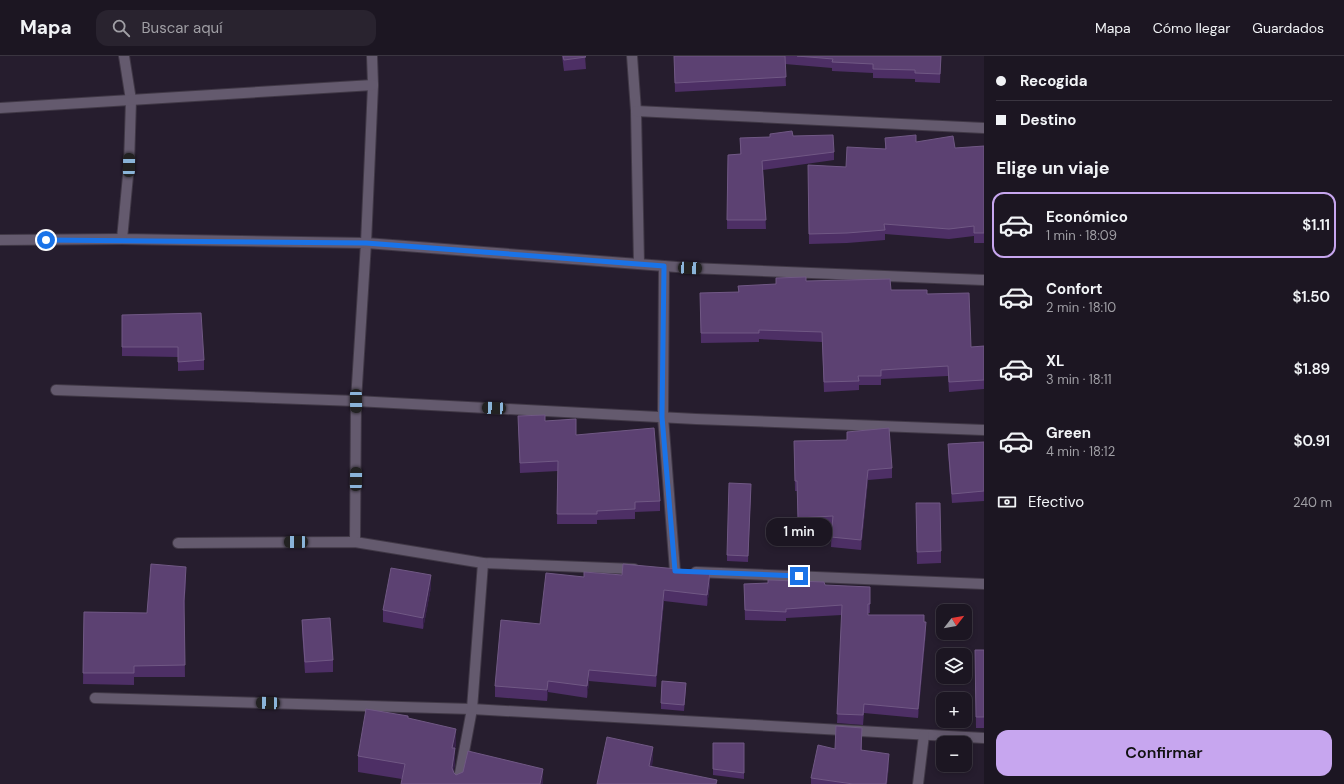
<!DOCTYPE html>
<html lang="es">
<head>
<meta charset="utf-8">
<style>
  body { margin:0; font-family:"DM Sans",sans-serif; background:#29232f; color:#f1f3f6; height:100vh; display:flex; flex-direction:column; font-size:15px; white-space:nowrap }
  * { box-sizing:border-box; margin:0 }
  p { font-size:13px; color:#a09fa5 }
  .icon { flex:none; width:22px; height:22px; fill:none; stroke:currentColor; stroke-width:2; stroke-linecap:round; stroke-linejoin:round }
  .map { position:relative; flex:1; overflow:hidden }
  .drawer { display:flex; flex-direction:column; background:#1c1622; width:360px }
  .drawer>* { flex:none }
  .guide { display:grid; align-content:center; height:88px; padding:0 12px; background:#1c1622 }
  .needle { width:26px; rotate:59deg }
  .buttons { position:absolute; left:936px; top:548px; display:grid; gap:8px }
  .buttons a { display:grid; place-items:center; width:36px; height:36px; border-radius:8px; background:#1c1622; box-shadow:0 2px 6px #0003,0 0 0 1px #3a3540; font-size:20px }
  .end { position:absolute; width:18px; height:18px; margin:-9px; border:5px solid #1a73e8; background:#fff; box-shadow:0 0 0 2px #fff }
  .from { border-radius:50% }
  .bubble { position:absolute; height:28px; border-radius:12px; background:#1c1622; box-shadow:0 2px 6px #0003,0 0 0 1px #3a3540; font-size:13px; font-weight:600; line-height:28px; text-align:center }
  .car { position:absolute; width:12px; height:24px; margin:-12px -6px; border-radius:5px; box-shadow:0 0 3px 1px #0007; background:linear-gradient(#222 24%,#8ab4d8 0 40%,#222 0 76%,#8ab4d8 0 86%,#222 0) }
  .guide b { display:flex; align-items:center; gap:14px; height:38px; font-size:15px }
  .guide b+b { border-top:1px solid #3a3540 }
  .guide i { width:10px; height:10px; background:#f1f3f6 }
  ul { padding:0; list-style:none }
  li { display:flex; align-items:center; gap:12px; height:66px; margin:0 8px 6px; padding:0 4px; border:2px solid transparent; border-radius:12px }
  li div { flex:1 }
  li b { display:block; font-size:15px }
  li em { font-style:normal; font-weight:600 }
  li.on { border-color:#c7a6ef }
  li>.icon { width:36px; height:36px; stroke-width:1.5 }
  h2 { padding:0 12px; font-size:18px; line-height:48px }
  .pay { display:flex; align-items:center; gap:10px; height:44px; padding:0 12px; font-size:15px }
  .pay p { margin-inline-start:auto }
  .cta { display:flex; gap:8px; margin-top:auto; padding:8px 12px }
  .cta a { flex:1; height:46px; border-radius:12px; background:#c7a6ef; color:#111; font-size:16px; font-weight:600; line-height:46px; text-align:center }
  header { display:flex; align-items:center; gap:24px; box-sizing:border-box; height:56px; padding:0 20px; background:#1c1622; border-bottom:1px solid #3a3540 }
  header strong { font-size:19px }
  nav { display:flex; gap:22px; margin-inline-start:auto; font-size:14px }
  .search { width:280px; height:36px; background:#29232f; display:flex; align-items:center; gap:10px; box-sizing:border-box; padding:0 14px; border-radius:12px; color:#a09fa5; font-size:15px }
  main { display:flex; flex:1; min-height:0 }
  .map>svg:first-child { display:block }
</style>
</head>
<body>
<header>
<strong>Mapa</strong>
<div class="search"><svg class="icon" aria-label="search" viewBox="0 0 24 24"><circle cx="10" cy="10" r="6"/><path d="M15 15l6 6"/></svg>Buscar aquí</div>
<nav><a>Mapa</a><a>Cómo llegar</a><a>Guardados</a></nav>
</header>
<main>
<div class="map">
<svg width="984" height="728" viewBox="0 0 984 728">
  <rect width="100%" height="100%" fill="#261d2e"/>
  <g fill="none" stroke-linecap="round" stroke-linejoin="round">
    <defs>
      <g id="minor">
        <polyline points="124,0 131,44 129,109 122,183 366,187 356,345 355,486"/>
        <polyline points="372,0 373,29 366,187 690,212 984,224"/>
        <polyline points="632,0 636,55 639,208"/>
        <polyline points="0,52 373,29"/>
        <polyline points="636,55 984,72"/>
        <polyline points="0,184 122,183"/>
        <polyline points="664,210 663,361 675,515"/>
        <polyline points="56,334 356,345 696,363 984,374"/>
        <polyline points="178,487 355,486 483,507 634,513"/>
        <polyline points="696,516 984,528"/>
        <polyline points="95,642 472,653 984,682"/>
        <polyline points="458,728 472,653 483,507"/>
        <polyline points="918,728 924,679"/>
      </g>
    </defs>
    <!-- minor casing -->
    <use href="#minor" stroke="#403846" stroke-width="12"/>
    <!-- minor -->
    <use href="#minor" stroke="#645a6e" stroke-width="10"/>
  </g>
  <!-- wall -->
  <g fill="#4d2f65">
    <polygon points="562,0 585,0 586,13 564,15"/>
    <polygon points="674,0 941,0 940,27 915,26 915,23 873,22 873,17 832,15 832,12 785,8 786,30 675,36"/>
    <polygon points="770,78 793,80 834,96 834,104 763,114 766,173 727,173 728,99 740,98 740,82 770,81"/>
    <polygon points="885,82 916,86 955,92 984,90 984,187 974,187 974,180 949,183 885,178 885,184 847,187 809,188 808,109 846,111 885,93"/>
    <polygon points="806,225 927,238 971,291 984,290 984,333 949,336 948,320 881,323 881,329 859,329 859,334 824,336 822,286 759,283 759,286 701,287 700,237 738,236 738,230 776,228"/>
    <polygon points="122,259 204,304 204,314 178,315 178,301 122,300"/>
    <polygon points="518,360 545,365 576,379 660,445 660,455 635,456 635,463 597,464 597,468 557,468 558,415 520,417"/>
    <polygon points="794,385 892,412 892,422 868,424 861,494 831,491 832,470 798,472 797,435 795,435"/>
    <polygon points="984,386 984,445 952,447 948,397 948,388"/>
    <polygon points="751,434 748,506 727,505 727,499"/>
    <polygon points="916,447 941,495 941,507 917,508"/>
    <polygon points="584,521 710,528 707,550 664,545 656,631 589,625 587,642 548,636 547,645 495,641 495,630 540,568"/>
    <polygon points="186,523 184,555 185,621 134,621 134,629 83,628 84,556 147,557"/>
    <polygon points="744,528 870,531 870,557 868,557 868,559 924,566 926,575 918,662 864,657 863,669 837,667 842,559 786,562 786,565 745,564"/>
    <polygon points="431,531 423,573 383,566 383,554"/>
    <polygon points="302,564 333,604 333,616 305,617 302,575"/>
    <polygon points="975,594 984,594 984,672 976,672"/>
    <polygon points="686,633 684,655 661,653 661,647"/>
    <polygon points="408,663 456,688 455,692 455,708 453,717 456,719 543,728 402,723 358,716 358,700"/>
    <polygon points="862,682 862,694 889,708 887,728 811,728 811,722 835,693"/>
    <polygon points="713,687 744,687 744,723 713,719"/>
  </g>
  <!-- shaded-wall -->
  <g fill="#37214a">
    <polygon points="868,414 868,424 861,494 861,484"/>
    <polygon points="186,511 186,523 184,557 184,545"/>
    <polygon points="710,516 710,528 707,550 707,539"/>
    <polygon points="431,519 431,531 423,573 423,562"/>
    <polygon points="664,534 664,545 656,631 656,620"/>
    <polygon points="926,566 926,575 918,662 918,653"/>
    <polygon points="589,614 589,625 587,642 587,630"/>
    <polygon points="548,625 548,636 547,645 547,634"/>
    <polygon points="456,673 456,688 452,707 452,692"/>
    <polygon points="653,691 653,705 649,724 649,710"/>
    <polygon points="455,692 455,708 452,727 452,712"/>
    <polygon points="889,698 889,708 887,728 886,728"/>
    <polygon points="543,713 543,728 540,728"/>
  </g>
  <!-- building -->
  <g fill="#5c4172" stroke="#705884">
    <polygon points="563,0 585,0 586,1 564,4"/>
    <polygon points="674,0 785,0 786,21 675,27"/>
    <polygon points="797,0 941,0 940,18 915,17 915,14 873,13 873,8 832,6 833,3"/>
    <polygon points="792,75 793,80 833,79 834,96 762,105 766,164 727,164 728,99 741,98 740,82 770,81 770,78"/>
    <polygon points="916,79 916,86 953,80 955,92 984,90 984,177 974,177 974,170 949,173 884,168 885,174 847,177 809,178 808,109 846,111 847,91 886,93 885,82"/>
    <polygon points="806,221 806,225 890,223 891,234 927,234 927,238 969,237 971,291 984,290 984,324 949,326 948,310 881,314 881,320 858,320 859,325 824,326 822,276 759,274 759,277 701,277 700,237 739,236 738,230 776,228 776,222"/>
    <polygon points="201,257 204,304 178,306 178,291 122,291 122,259"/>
    <polygon points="545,359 545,365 576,363 576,379 654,372 660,445 635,446 635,453 597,455 597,458 557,458 558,405 520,407 518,360"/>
    <polygon points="889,372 892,412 868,414 861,484 831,481 833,460 798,462 797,425 795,425 794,385 847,384 847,376"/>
    <polygon points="984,386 984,435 952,438 948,388"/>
    <polygon points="729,427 751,428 748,500 727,499"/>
    <polygon points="916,447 940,447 941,495 917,496"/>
    <polygon points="151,508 186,511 184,545 185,609 134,610 134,617 83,617 84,556 147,557"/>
    <polygon points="623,508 710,516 707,539 664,534 656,620 589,614 587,630 548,625 547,634 495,630 501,564 540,568 546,517 584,521 584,516 622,519"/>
    <polygon points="391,512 431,519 423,562 383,554"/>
    <polygon points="768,524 824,526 825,529 870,531 870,548 868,548 868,559 924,559 924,566 926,566 918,653 864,648 863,659 837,658 842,549 786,553 786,556 745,554 744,528 768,527"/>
    <polygon points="330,562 333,604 305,606 302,564"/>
    <polygon points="975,594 984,594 984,661 976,661"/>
    <polygon points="662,625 686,627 684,649 661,647"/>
    <polygon points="366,653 408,660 408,662 456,673 452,692 455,692 452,712 454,717 456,719 463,716 468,695 543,713 540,728 401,728 405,708 358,700"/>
    <polygon points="836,670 862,672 861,694 889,698 886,728 853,728 811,722 818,689 835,693"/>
    <polygon points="607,681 653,691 649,710 717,724 716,728 597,728"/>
    <polygon points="713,687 744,687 744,717 713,713"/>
  </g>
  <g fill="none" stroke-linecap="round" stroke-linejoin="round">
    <!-- route -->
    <polyline stroke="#1a73e8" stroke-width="5" points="46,184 366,187 664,210 662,361 675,515 799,520"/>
  </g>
</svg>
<div class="buttons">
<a><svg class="needle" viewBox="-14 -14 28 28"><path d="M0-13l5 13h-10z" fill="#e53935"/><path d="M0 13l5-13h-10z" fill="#a09fa5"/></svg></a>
<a><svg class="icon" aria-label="layers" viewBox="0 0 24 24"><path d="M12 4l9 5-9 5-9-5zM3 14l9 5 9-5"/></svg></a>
<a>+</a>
<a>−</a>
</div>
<i class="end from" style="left:46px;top:184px"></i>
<i class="end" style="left:799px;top:520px"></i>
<div class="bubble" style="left:766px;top:462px;width:66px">1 min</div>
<i class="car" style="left:129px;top:109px;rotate:1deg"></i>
<i class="car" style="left:690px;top:212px;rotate:93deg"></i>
<i class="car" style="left:356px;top:345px;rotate:179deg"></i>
<i class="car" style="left:494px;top:352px;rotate:273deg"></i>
<i class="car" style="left:356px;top:423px;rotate:1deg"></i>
<i class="car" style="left:296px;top:486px;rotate:270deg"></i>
<i class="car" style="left:268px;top:647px;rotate:272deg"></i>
</div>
<section class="drawer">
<div class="guide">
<b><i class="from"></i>Recogida</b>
<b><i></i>Destino</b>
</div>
<h2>Elige un viaje</h2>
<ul>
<li class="on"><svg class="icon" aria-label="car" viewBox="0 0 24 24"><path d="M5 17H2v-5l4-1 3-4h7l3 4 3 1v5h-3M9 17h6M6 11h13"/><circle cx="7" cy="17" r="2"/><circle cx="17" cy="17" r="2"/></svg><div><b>Económico</b><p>1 min · 18:09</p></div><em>$1.11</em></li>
<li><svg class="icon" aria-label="car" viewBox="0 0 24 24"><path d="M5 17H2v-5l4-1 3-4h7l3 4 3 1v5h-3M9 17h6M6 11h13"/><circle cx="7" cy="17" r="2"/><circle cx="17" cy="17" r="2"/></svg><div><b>Confort</b><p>2 min · 18:10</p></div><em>$1.50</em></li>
<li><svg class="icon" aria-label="car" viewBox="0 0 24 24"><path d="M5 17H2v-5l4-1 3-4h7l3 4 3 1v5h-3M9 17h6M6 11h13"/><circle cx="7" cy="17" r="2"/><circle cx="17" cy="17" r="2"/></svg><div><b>XL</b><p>3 min · 18:11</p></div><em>$1.89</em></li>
<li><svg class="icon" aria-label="car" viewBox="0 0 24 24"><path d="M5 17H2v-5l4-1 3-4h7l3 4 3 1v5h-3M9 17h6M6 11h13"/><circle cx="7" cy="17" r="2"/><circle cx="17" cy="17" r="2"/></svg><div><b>Green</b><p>4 min · 18:12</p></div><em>$0.91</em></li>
</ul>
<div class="pay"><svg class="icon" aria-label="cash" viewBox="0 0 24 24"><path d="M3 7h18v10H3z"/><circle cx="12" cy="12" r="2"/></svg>Efectivo<p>240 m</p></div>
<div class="cta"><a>Confirmar</a></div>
</section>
</main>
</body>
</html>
